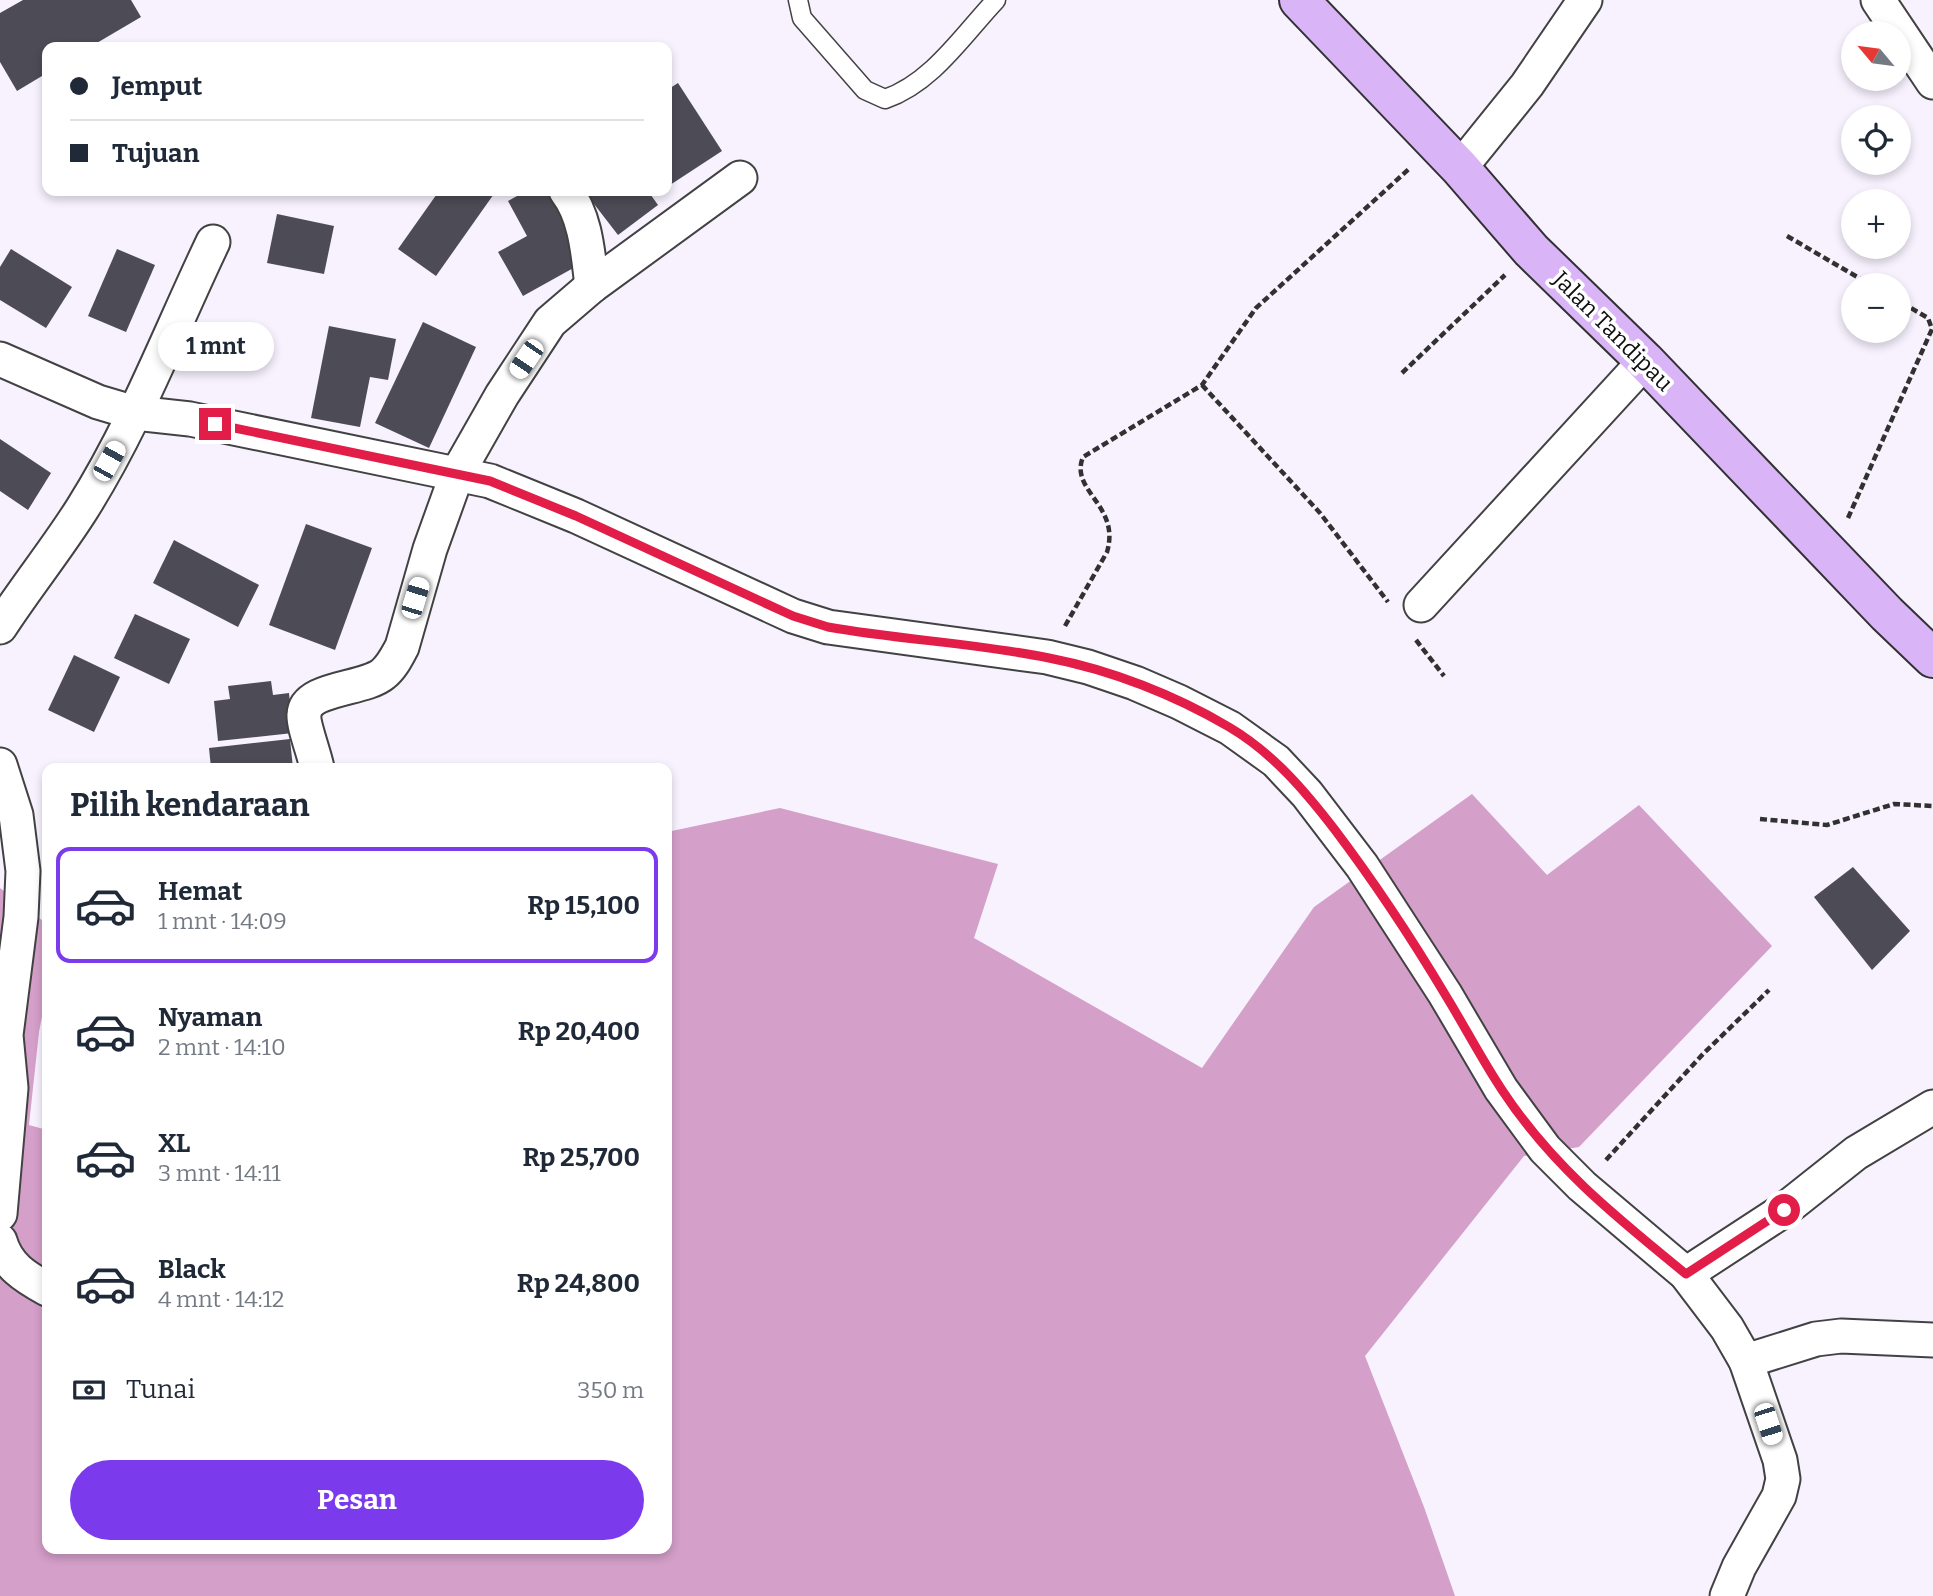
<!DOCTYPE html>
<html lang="id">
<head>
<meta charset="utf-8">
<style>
  body { margin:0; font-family:Bitter,serif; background:#f6f6f7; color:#1f2937; height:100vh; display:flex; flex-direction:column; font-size:26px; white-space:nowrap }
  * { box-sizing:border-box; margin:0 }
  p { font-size:23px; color:#747a83 }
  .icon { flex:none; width:38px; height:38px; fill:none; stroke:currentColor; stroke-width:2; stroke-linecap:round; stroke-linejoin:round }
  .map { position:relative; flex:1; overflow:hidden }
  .side { position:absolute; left:42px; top:763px; width:630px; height:791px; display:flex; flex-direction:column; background:#fff; border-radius:14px; box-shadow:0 4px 10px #0003 }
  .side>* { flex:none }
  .guide { position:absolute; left:42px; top:42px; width:630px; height:154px; border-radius:14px; box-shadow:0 4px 10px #0003; display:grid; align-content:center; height:154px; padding:0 28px; background:#fff }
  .needle { width:46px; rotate:299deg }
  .controls { position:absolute; left:1841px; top:21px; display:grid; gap:14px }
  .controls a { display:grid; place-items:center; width:70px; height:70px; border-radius:50%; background:#fff; box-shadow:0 4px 10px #0003; font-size:35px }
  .end { position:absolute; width:32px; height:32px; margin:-16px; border:9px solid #e11d48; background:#fff; box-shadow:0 0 0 4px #fff }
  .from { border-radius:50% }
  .bubble { position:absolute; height:49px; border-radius:24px; background:#fff; box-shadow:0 4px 10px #0003; font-size:23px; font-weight:700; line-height:49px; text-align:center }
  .car { position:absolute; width:21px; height:42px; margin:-21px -10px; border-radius:9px; box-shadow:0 0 5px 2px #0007; background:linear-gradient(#fff 24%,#345 0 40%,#fff 0 76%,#345 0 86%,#fff 0) }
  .guide b { display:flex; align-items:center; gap:24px; height:66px; font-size:26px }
  .guide b+b { border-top:2px solid #e0e1e3 }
  .guide i { width:18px; height:18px; background:#1f2937 }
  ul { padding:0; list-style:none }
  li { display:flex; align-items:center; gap:21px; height:116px; margin:0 14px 10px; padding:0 14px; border:4px solid transparent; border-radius:14px }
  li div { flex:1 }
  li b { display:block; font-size:26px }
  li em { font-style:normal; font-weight:700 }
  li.selected { border-color:#7c3aed }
  li>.icon { width:63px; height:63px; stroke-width:1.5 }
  h2 { padding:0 28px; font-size:32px; line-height:84px }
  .pay { display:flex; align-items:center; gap:18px; height:77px; padding:0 28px; font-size:26px }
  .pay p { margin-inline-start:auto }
  .button { display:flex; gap:14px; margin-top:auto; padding:14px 28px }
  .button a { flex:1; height:80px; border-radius:42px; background:#7c3aed; color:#fff; font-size:28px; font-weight:700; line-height:80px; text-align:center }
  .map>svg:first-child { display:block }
</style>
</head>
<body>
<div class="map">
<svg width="1933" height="1596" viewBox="0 0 1933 1596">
  <rect width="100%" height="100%" fill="#f7f2fe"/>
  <!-- forest -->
  <polygon fill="#d49fc9" points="1472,794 1547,875 1639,805 1772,946 1579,1147 1524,1156 1365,1356 1424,1507 1455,1596 0,1596 0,888 47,924 47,991 39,1032 29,1125 47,1130 47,1549 667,1549 667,832 780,808 998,864 974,938 1202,1068 1314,907"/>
  <!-- building -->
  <g fill="#4d4c56">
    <polygon points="23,0 131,0 141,17 90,47 47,47 47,73 17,91 0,62 0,13"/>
    <polygon points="678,83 722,151 670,185 667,181 667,90"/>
    <polygon points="439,191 496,191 436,276 398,249"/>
    <polygon points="526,191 548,191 586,261 523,296 498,252 527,236 508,201"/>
    <polygon points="584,191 648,191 658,205 618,235"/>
    <polygon points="277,214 334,226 324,274 267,263"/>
    <polygon points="11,249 72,287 46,328 0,300 0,267"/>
    <polygon points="117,249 155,265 126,332 88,316"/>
    <polygon points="423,322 476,347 429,448 375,423"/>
    <polygon points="329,326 396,339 388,380 370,377 360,427 311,418"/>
    <polygon points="0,439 51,473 28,510 0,491"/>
    <polygon points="306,524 372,548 335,650 269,625"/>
    <polygon points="174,540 259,585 238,627 153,583"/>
    <polygon points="135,614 190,639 169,684 114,658"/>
    <polygon points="74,655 120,677 94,732 48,710"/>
    <polygon points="271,681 273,695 289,693 293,733 218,741 214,701 230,699 228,686"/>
    <polygon points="290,739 293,768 211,768 209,748"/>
    <polygon points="1853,867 1910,931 1872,970 1814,897"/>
  </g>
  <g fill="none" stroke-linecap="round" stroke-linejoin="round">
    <defs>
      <path id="lane" d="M798 0 802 18 865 90 885 99C932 83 963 35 996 0"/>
      <g id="street">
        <polyline points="1878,0 1933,82"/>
        <polyline points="1460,168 1527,85 1585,0"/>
        <path d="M566 191C586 217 588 254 592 286"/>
        <polyline points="0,359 98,402 135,413 190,419 490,481 576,516 793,616 828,627 1047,657 1088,667 1135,683 1179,702 1230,728 1276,761 1307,794 1362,866 1445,994 1501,1089 1545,1149 1582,1186 1686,1274 1727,1328 1746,1361 1780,1460 1783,1479 1779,1496 1739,1567 1727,1596"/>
        <polyline points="1421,605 1645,361"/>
        <path d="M0 627C26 587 56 550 82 509 135 425 170 332 213 242"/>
        <polyline points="0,765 16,815 23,871 21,917 6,1035 11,1088 0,1214"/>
        <path d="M317 768C315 756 303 725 304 715 305 687 364 690 383 674 392 667 397 656 402 647L430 549 457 474 502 395 550 322 592 286 740 178"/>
        <path d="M0 1241C7 1266 25 1277 47 1289"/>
        <polyline points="1686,1274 1784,1210 1856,1153 1933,1107"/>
        <polyline points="1746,1361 1816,1339 1841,1336 1933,1340"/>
      </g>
      <polyline id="secondary" points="1299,0 1460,168 1531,250 1645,361 1887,614 1933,658"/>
    </defs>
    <!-- lane casing -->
    <use href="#lane" stroke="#424242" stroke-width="21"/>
    <!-- street casing -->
    <use href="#street" stroke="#424242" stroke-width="37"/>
    <!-- secondary casing -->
    <use href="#secondary" stroke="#313131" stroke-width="42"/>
    <!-- path -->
    <g stroke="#313131" stroke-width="4.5" stroke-dasharray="7 3.5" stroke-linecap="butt">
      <polyline points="1787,236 1871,285"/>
      <polyline points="1402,373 1505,275"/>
      <polyline points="1202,385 1320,513 1388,602"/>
      <polyline points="1848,518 1932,329 1928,318 1899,301"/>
      <path d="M1065 626 1107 552C1121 505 1069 491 1083 457L1202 385 1256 308 1410 168"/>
      <polyline points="1416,640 1444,676"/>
      <polyline points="1760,819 1827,825 1894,804 1933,806"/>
      <polyline points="1606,1160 1703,1054 1769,990"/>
    </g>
    <!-- lane -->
    <use href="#lane" stroke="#fff" stroke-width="18"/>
    <!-- street -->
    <use href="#street" stroke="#fff" stroke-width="33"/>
    <!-- secondary -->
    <use href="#secondary" stroke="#d9b4f7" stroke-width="38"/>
  </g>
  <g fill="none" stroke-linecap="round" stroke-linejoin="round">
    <!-- route -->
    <path stroke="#e11d48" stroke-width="9" d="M215 424 490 481 576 516 793 616 828 627C901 640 976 643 1049 658 1111 670 1175 695 1229 727 1273 753 1305 791 1335 830 1375 883 1412 939 1446 996 1465 1027 1482 1060 1502 1090 1552 1166 1616 1217 1686 1274L1784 1210"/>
  </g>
  <g text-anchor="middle" stroke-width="7" stroke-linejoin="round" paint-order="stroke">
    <!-- street labels -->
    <g font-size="23" fill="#0f0f0f" stroke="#fff">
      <text transform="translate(1613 331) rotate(45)" y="8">Jalan Tandipau</text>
    </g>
  </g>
</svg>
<div class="controls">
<a><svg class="needle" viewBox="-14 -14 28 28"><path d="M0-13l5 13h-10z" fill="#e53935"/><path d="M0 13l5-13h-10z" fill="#747a83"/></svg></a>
<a><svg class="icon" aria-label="locate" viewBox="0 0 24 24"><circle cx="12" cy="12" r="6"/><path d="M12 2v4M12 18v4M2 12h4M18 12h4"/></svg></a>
<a>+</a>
<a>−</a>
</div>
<i class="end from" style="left:1784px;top:1210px"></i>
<i class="end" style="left:215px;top:424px"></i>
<div class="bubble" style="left:158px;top:322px;width:116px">1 mnt</div>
<i class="car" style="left:526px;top:359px;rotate:214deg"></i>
<i class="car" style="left:109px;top:461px;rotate:29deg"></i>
<i class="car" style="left:415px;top:598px;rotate:17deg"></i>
<i class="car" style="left:1768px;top:1424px;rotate:162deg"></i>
<div class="guide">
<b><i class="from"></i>Jemput</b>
<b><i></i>Tujuan</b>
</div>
<section class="side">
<h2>Pilih kendaraan</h2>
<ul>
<li class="selected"><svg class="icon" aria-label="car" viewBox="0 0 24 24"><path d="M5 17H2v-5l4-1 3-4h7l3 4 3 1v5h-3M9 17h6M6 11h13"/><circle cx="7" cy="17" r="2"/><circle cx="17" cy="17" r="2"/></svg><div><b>Hemat</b><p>1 mnt · 14:09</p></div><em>Rp 15,100</em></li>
<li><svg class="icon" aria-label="car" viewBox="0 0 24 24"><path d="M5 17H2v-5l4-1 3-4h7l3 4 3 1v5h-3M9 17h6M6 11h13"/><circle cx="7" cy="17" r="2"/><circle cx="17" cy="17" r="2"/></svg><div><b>Nyaman</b><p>2 mnt · 14:10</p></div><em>Rp 20,400</em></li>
<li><svg class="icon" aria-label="car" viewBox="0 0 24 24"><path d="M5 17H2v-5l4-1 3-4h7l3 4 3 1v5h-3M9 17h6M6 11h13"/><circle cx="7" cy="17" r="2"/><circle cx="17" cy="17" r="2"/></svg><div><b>XL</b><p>3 mnt · 14:11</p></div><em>Rp 25,700</em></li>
<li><svg class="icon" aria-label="car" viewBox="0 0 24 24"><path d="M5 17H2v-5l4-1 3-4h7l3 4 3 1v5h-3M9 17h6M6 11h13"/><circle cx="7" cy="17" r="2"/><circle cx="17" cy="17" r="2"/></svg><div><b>Black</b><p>4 mnt · 14:12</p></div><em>Rp 24,800</em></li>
</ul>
<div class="pay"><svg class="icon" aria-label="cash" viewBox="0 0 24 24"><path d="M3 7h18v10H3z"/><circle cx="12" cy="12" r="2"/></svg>Tunai<p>350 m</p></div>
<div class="button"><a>Pesan</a></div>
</section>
</div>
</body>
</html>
